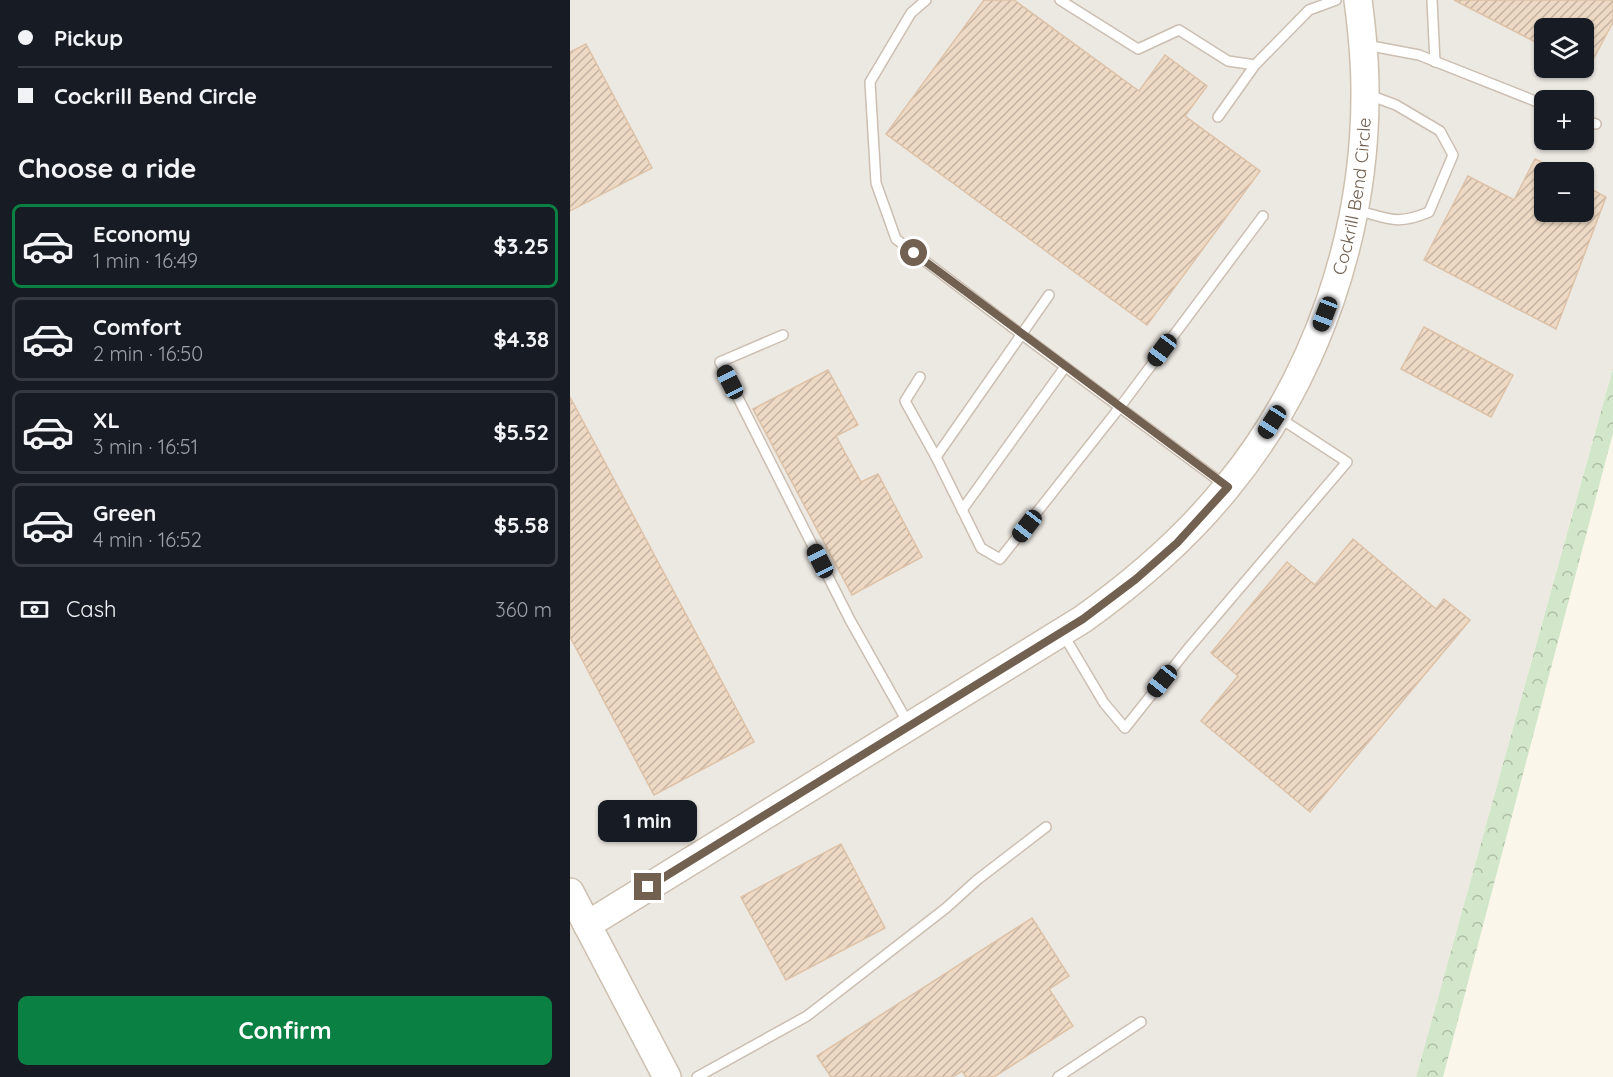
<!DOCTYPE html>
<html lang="en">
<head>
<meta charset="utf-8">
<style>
  body { margin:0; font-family:Quicksand,sans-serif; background:#242831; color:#f1f3f6; height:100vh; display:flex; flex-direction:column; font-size:22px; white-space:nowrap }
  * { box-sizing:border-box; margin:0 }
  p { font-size:20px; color:#9ea1a6 }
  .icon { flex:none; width:33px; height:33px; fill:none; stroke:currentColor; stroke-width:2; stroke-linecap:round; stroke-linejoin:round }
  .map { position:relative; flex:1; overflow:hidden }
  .details { display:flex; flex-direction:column; background:#171b24; width:570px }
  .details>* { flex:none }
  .banner { display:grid; align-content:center; height:132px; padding:0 18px; background:#171b24 }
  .controls { position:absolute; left:964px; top:18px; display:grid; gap:12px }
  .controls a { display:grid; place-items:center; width:60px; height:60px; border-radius:9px; background:#171b24; box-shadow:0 2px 4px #0004; font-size:30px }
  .end { position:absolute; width:27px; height:27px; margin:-14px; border:8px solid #726050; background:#fff; box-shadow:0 0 0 3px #fff }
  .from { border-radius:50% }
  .bubble { position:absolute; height:42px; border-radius:9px; background:#171b24; box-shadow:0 2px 4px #0004; font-size:20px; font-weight:700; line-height:42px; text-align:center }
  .car { position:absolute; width:18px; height:36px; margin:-18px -9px; border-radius:8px; box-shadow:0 0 4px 2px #0007; background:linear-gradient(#222 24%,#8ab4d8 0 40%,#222 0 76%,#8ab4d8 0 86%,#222 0) }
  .banner b { display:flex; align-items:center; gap:21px; height:57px; font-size:22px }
  .banner b+b { border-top:2px solid #363941 }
  .banner i { width:15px; height:15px; background:#f1f3f6 }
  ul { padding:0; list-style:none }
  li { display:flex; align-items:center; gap:18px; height:84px; margin:0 12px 9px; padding:0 6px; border:3px solid #363941; border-radius:9px }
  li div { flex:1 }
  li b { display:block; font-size:22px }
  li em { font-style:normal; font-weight:700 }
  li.on { border-color:#0b8043 }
  li>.icon { width:54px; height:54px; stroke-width:1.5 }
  h2 { padding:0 18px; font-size:27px; line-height:72px }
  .pay { display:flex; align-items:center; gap:15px; height:66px; padding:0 18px; font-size:22px }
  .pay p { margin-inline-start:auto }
  .cta { display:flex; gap:12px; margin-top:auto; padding:12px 18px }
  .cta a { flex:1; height:69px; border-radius:9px; background:#0b8043; color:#fff; font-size:24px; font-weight:700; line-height:69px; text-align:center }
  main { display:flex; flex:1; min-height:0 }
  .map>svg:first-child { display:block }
</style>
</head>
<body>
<main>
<section class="details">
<div class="banner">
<b><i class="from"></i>Pickup</b>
<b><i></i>Cockrill Bend Circle</b>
</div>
<h2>Choose a ride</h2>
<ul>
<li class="on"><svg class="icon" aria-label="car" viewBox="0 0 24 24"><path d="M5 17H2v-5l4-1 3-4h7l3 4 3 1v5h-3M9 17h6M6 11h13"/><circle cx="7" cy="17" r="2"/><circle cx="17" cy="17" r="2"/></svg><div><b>Economy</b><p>1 min · 16:49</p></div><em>$3.25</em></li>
<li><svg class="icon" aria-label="car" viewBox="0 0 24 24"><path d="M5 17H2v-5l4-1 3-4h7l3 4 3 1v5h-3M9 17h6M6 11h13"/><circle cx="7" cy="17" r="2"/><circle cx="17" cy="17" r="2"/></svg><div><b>Comfort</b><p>2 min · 16:50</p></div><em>$4.38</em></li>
<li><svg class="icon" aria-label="car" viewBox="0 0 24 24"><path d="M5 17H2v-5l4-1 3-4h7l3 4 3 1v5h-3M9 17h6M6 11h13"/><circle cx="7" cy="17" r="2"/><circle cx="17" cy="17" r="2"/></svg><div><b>XL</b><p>3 min · 16:51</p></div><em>$5.52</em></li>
<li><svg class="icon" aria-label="car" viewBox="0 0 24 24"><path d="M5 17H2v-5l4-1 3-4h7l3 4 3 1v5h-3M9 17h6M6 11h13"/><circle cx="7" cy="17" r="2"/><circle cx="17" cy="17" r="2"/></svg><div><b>Green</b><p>4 min · 16:52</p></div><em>$5.58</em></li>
</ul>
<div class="pay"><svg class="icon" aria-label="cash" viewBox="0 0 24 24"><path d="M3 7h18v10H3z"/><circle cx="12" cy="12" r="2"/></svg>Cash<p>360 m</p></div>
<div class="cta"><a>Confirm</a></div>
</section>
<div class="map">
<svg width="1043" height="1077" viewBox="0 0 1043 1077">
  <defs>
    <pattern id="forest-crowns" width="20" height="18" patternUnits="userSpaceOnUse" patternTransform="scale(1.5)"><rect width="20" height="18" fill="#d2e7c9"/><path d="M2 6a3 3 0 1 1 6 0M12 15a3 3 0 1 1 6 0" fill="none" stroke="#afbfa6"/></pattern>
    <pattern id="building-hatch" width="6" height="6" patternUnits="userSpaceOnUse" patternTransform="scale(1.5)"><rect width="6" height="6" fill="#edd9c4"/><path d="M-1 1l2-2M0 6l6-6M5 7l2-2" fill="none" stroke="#c4b3a2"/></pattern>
  </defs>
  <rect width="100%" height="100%" fill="#faf6ea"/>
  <!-- industrial -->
  <path fill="#ece8e2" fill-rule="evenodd" d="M0 0H1043V367L846 1077H0ZM975 28H1014V68H975ZM975 100H1014V140H975ZM975 172H1014V212H975Z"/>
  <!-- forest -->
  <polygon fill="url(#forest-crowns)" points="1043,368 1043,433 873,1077 846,1077"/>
  <!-- building -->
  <g fill="url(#building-hatch)" stroke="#dec2a7" stroke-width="1.5">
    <polygon points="414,0 444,0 569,91 595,55 637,86 615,116 690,171 577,325 316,134"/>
    <polygon points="884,0 1043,0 1043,22 1018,69 1014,67 1014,28 975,28 975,47"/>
    <polygon points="16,44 82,168 0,211 0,52"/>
    <polygon points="965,159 991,172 975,172 975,212 1014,212 1014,185 1036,197 986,329 854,260 898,176 944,200"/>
    <polygon points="854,327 943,375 921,417 831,369"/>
    <polygon points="258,370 288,425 266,436 291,482 308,474 352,557 282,595 183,409"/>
    <polygon points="0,397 184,742 84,795 0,637"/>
    <polygon points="783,539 866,609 874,599 900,620 740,812 631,721 668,676 641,653 717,562 745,585"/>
    <polygon points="271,844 315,928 216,980 171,897"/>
    <polygon points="462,918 499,976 479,989 503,1026 424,1077 396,1077 392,1071 383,1077 261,1077 247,1056"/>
  </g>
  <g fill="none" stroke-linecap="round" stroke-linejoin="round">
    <defs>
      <g id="lane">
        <polyline points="356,0 341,13 300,82 306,183 326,239 451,334 656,486"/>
        <polyline points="490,0 568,49 609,30 658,61 685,65 739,10 766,0"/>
        <polyline points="862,0 865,62"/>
        <polyline points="796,45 849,55 975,105"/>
        <polyline points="648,117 685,65"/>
        <polyline points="1014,120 1026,124"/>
        <path d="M786 210C818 218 826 226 859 212L883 155 870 131 826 105 799 95"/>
        <polyline points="213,335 150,362 280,620 338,723"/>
        <polyline points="350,377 335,401 366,457 411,548 430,559 550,407 693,216"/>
        <polyline points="366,457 479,295"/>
        <polyline points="392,510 495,367"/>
        <polyline points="493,634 534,703 555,728 617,650 777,462 708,417"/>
        <polyline points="127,1077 237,1016 376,908 407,880 476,827"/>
        <polyline points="488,1077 571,1022"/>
      </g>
      <g id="secondary">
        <polyline points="0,892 97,1077"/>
        <path id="s1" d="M17 925 513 619C566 581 616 538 657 487 747 378 796 231 795 91 795 60 792 30 788 0"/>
      </g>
    </defs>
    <!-- lane casing -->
    <use href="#lane" stroke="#ccbfb1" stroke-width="12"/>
    <!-- secondary casing -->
    <use href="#secondary" stroke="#cec0af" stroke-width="30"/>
    <!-- lane -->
    <use href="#lane" stroke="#fff" stroke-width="9"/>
    <!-- secondary -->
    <use href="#secondary" stroke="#fff" stroke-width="27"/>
  </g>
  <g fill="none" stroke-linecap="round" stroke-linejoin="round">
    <!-- route -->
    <polyline stroke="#726050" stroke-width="8" points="78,887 513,619 566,579 607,543 658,487 344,253"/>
  </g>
  <g text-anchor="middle" stroke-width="4.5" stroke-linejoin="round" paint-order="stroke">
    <!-- street labels -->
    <g font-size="18" fill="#726050" stroke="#fdfaf0">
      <text dy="6" stroke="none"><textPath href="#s1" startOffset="1100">Cockrill Bend Circle</textPath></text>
    </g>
  </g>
</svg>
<div class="controls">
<a><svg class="icon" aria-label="layers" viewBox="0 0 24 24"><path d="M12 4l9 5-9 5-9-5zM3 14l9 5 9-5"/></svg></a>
<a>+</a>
<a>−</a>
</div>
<i class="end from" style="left:344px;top:253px"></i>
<i class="end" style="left:78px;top:887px"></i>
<div class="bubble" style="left:28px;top:800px;width:99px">1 min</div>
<i class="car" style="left:755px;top:314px;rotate:201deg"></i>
<i class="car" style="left:592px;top:350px;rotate:217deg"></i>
<i class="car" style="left:160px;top:382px;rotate:333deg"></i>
<i class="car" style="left:702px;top:422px;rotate:213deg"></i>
<i class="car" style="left:457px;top:526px;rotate:218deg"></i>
<i class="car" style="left:250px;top:561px;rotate:333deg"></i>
<i class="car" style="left:592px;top:681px;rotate:219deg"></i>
</div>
</main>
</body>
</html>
